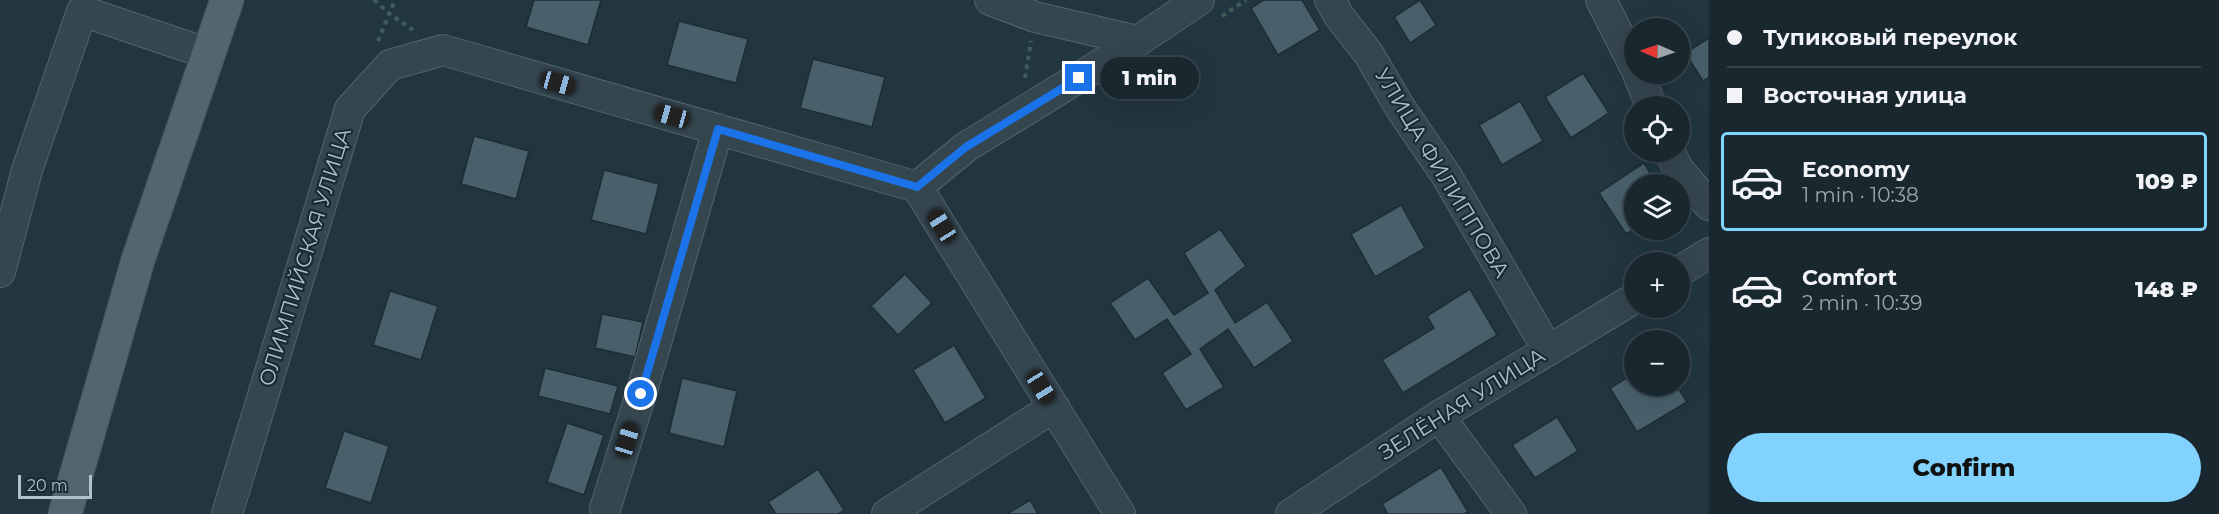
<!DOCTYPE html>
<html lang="en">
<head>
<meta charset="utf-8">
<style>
  body { margin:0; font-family:Montserrat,sans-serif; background:#26343b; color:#f1f3f6; height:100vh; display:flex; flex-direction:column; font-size:22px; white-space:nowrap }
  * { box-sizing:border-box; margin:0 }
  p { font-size:20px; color:#9fa6aa }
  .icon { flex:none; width:33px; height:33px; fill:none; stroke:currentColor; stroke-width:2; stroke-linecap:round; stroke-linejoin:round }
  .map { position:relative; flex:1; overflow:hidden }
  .panel { display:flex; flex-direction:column; background:#19282f; width:510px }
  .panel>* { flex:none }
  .guide { display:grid; align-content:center; height:132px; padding:0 18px; background:#19282f }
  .needle { width:39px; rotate:272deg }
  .tools { position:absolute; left:1624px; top:18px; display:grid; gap:12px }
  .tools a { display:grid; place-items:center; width:66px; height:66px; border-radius:50%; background:#19282f; box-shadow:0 6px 24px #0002,0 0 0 2px #37444b; font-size:30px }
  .scale { position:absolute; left:18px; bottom:15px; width:74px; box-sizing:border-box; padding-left:6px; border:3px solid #b1c1ca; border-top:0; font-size:16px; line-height:21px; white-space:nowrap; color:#b1c1ca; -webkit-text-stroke:4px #1a2b34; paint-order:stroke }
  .end { position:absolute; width:27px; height:27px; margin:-14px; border:8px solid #1a73e8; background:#fff; box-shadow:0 0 0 3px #fff }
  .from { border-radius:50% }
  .bubble { position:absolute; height:42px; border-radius:21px; background:#19282f; box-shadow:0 6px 24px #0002,0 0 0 2px #37444b; font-size:20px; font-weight:800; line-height:42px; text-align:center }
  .car { position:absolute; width:18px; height:36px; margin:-18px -9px; border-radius:8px; box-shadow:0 0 4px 2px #0007; background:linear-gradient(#222 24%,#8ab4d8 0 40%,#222 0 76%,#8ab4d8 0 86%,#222 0) }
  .guide b { display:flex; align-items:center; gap:21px; height:57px; font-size:22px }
  .guide b+b { border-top:2px solid #37444b }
  .guide i { width:15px; height:15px; background:#f1f3f6 }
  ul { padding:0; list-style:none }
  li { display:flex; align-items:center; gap:18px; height:99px; margin:0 12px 9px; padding:0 6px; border:3px solid transparent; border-radius:6px }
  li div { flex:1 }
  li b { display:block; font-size:22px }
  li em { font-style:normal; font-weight:800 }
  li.selected { border-color:#81d2ff }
  li>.icon { width:54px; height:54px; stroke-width:1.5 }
  .cta { display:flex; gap:12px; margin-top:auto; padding:12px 18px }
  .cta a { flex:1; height:69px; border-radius:36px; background:#81d2ff; color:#111; font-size:24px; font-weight:800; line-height:69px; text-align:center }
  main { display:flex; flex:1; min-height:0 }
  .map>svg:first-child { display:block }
</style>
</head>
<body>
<main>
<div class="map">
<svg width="1709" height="514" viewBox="0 0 1709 514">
  <rect width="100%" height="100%" fill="#21363f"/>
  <!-- building -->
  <g fill="#49606b" stroke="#1c2d36" stroke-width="1.5">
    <polygon points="534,0 601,0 588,45 526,27"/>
    <polygon points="1264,0 1302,0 1320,30 1278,55 1251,8"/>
    <polygon points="1420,0 1436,25 1410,43 1394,17"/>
    <polygon points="679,21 748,39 736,83 667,65"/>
    <polygon points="1709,38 1709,77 1703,81 1685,53"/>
    <polygon points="813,59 885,77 872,127 800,108"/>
    <polygon points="1583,73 1609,113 1571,138 1545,97"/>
    <polygon points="1520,101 1543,141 1502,165 1479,125"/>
    <polygon points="474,136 529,151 516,199 461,184"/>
    <polygon points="1644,163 1657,184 1635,184 1635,229 1626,234 1599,193"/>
    <polygon points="604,170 659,184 646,234 591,220"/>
    <polygon points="1401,205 1425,248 1375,277 1351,234"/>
    <polygon points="1220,229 1246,266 1215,290 1235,323 1267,302 1293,341 1254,368 1228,329 1200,349 1224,387 1186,410 1162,373 1191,354 1167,319 1135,340 1110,303 1148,278 1174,315 1208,293 1184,253"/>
    <polygon points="905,274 932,303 898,335 871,306"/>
    <polygon points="1470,289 1497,335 1403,393 1382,360 1434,328 1427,316"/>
    <polygon points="390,291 438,306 421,360 373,345"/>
    <polygon points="602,314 643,322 635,357 595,348"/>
    <polygon points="954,345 986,398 945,423 913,370"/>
    <polygon points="545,368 618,386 610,414 538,396"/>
    <polygon points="1635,373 1635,386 1677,386 1687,402 1637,432 1610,388"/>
    <polygon points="682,378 737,391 724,447 669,433"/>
    <polygon points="1557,417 1578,451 1535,478 1512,445"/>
    <polygon points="567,423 604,435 584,495 547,482"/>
    <polygon points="344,431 389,446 371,503 325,488"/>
    <polygon points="1441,467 1468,512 1464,514 1388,514 1382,504"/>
    <polygon points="818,469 844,510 838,514 776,514 768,502"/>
    <polygon points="1030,500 1038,514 1007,514"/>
  </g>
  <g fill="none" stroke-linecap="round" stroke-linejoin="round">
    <defs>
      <g id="minor">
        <polyline points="990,0 1035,17 1138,41"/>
        <polyline points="1330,0 1339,16 1368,53 1401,109 1446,175 1548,350"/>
        <polyline points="1601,0 1635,67"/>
        <polyline points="1638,74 1651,106"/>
        <polyline points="1670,152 1678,169 1709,205"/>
        <polyline points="917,187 966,147 1138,41 1199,0"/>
        <polyline points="1680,271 1709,253"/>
        <polyline points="0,272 27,170 82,11 209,54"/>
        <polyline points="1439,416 1511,514"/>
        <polyline points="605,509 641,394 718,129"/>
        <polyline points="227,514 350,109 390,65 443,50 917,187 1120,514"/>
        <polyline points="887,514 1054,407"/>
        <polyline points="1291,514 1439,416 1635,298"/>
      </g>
      <polyline id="major" points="65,514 138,260 227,0"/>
    </defs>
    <!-- minor casing -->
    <use href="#minor" stroke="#53646d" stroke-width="32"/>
    <!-- major casing -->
    <use href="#major" stroke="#41525b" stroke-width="35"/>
    <!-- path -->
    <g stroke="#415c58" stroke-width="4" stroke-dasharray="4.5 4.5" stroke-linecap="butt">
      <polyline points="374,0 390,14 413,30"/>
      <polyline points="1222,16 1246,0"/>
      <polyline points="378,41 395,0"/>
      <polyline points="1025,78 1031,41"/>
    </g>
    <!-- minor -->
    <use href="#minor" stroke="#35464f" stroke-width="30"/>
    <!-- major -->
    <use href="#major" stroke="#53666f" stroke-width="33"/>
  </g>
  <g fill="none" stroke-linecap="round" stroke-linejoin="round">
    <!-- route -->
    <polyline stroke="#1a73e8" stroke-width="8" points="641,394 718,129 917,187 966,147 1079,78"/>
  </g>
  <g text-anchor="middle" stroke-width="4.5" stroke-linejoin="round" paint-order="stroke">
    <!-- street labels -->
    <g font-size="21" fill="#b1c1ca" stroke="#1a2b34">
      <text transform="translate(1442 173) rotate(59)" y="7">УЛИЦА ФИЛИППОВА</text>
      <text transform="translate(305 257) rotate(-73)" y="7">ОЛИМПИЙСКАЯ УЛИЦА</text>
      <text transform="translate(1462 404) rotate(-32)" y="7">ЗЕЛЁНАЯ УЛИЦА</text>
    </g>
  </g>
</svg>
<div class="tools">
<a><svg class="needle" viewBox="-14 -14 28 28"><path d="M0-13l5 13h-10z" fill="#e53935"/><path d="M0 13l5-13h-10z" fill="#9fa6aa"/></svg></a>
<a><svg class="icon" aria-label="locate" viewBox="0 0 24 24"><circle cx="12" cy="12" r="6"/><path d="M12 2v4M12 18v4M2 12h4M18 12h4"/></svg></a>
<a><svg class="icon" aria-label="layers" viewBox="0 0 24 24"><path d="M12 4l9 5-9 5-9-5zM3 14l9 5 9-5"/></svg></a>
<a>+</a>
<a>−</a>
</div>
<div class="scale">20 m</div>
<i class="end from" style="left:641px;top:394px"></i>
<i class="end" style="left:1079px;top:78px"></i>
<div class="bubble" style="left:1100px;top:57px;width:99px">1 min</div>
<i class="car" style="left:558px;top:83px;rotate:106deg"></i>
<i class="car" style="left:672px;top:116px;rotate:286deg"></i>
<i class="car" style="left:942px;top:226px;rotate:328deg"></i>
<i class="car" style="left:1041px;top:387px;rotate:148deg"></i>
<i class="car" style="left:627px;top:440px;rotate:17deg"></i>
</div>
<section class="panel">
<div class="guide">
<b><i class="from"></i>Тупиковый переулок</b>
<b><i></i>Восточная улица</b>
</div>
<ul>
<li class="selected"><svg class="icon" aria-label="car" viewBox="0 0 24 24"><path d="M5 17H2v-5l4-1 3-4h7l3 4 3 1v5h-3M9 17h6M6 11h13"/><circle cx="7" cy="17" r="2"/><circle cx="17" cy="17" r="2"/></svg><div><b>Economy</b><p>1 min · 10:38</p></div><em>109 ₽</em></li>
<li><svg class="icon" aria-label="car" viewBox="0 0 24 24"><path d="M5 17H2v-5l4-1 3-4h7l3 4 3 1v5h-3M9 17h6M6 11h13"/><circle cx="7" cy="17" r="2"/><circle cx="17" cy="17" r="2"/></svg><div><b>Comfort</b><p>2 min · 10:39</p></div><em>148 ₽</em></li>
</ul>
<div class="cta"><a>Confirm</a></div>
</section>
</main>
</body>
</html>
